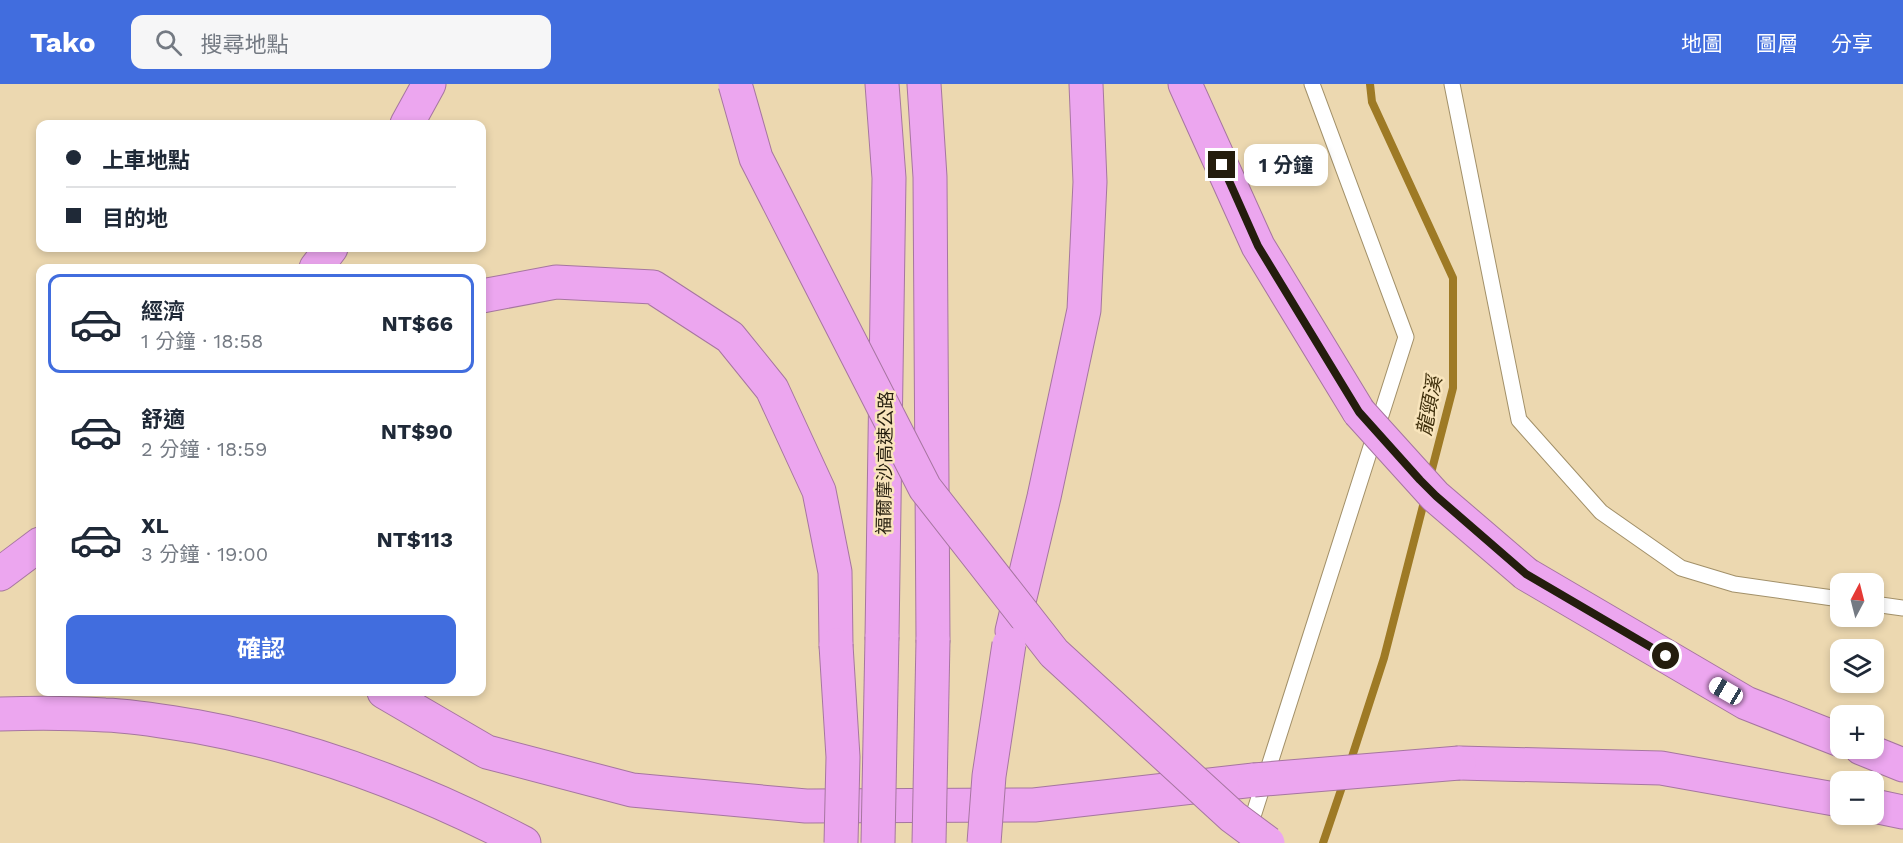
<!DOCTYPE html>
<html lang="zh-TW">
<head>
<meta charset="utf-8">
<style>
  body { margin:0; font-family:"Work Sans","Noto Sans TC",sans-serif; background:#f6f6f7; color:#1f2937; height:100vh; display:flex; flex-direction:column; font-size:22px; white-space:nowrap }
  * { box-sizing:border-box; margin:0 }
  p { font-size:20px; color:#747a83 }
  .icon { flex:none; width:33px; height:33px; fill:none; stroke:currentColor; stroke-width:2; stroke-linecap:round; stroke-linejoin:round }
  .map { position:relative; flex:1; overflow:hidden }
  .panel { position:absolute; left:36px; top:180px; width:450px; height:432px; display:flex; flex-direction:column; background:#fff; border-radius:12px; box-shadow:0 3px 9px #0003 }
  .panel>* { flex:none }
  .hud { position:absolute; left:36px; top:36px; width:450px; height:132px; border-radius:12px; box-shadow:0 3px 9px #0003; display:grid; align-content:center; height:132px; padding:0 30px; background:#fff }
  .needle { width:39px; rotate:7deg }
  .buttons { position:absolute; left:1830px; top:489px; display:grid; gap:12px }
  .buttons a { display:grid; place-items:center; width:54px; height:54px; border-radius:12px; background:#fff; box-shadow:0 3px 9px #0003; font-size:30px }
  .end { position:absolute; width:27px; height:27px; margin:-14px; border:8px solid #241d0d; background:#fff; box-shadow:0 0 0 3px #fff }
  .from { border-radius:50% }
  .bubble { position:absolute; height:42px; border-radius:12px; background:#fff; box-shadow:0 3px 9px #0003; font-size:20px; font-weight:700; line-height:42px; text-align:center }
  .car { position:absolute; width:18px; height:36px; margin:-18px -9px; border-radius:8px; box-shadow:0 0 4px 2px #0007; background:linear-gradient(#fff 24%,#345 0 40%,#fff 0 76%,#345 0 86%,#fff 0) }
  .hud b { display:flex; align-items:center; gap:21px; height:57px; font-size:22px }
  .hud b+b { border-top:2px solid #e0e1e3 }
  .hud i { width:15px; height:15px; background:#1f2937 }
  ul { padding:10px 0 0; list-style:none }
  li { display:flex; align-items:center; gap:18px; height:99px; margin:0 12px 9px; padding:0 18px; border:3px solid transparent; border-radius:12px }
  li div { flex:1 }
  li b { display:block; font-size:22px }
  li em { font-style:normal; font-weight:700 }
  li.active { border-color:#416dde }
  li>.icon { width:54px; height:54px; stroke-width:1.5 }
  .action { display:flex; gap:12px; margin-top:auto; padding:12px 30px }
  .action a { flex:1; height:69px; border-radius:12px; background:#416dde; color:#fff; font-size:24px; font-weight:700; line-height:69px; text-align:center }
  header { display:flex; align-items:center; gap:36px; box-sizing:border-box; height:84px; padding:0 30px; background:#416dde; color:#fff }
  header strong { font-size:28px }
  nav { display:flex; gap:33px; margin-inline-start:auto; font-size:21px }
  .search { width:420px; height:54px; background:#f6f6f7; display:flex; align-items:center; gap:15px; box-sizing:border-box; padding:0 21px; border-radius:12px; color:#747a83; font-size:22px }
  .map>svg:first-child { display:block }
</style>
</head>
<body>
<header>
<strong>Tako</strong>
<div class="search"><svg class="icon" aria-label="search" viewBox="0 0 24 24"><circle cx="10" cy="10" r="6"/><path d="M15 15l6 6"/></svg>搜尋地點</div>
<nav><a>地圖</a><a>圖層</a><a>分享</a></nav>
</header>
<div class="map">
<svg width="1903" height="759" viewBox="0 0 1903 759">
  <rect width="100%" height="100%" fill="#ecd8b0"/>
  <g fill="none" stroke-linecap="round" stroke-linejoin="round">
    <!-- stream -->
    <g stroke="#9e7a25" stroke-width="8">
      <polyline points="1370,0 1372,18 1453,194 1453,304 1430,393"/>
      <polyline points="1349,682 1384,574 1425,414"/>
      <polyline points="1323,759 1344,697"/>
    </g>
    <defs>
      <g id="lane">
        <polyline points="1452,0 1519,336 1601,428 1681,484 1734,500 1840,515"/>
        <polyline points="1874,520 1903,524"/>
        <polyline points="1248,748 1406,253 1312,0"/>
      </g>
      <g id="highway">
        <polyline points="882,0 889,94 882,553"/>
        <polyline points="924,0 930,93 933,556"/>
        <polyline points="1185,0 1258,162 1359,328"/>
        <polyline points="407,40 429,0"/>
        <polyline points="316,184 331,164"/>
        <polyline points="482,212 556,198 653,203 730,253 772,305 819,407 835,488 836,561"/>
        <polyline points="0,490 40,460"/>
        <polyline points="1526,490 1746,619 1840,656"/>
        <polyline points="1012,547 1044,413 1084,226 1090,98 1086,0"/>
        <polyline points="384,608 487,668 632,706 806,722 1034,721 1254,696"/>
        <path d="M0 630C35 629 70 629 105 631 136 632 168 638 199 643 314 664 421 705 524 759"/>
        <polyline points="1861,664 1903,681"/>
        <polyline points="1459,679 1661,684 1840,716"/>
        <polyline points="1874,722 1903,728"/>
      </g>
    </defs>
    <!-- lane casing -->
    <use href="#lane" stroke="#a29069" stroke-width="17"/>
    <!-- highway casing -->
    <use href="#highway" stroke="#a676a0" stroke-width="35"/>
    <!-- lane -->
    <use href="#lane" stroke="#fff" stroke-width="15"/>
    <!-- highway -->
    <use href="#highway" stroke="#eca6ef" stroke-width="33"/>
    <defs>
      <g id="highway-bridge">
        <polyline points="735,0 756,74 925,404 1054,569 1233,733 1268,759"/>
        <polyline points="1359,328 1435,412 1526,490"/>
        <polyline points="836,561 843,673 841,759"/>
        <polyline points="1254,696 1459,679"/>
        <polyline points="878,759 882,553"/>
        <polyline points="929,759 933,556"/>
        <polyline points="984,759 989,692 1009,560"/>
      </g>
    </defs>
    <!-- highway-bridge casing -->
    <use href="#highway-bridge" stroke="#a676a0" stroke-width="35" stroke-linecap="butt"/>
    <!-- highway-bridge -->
    <use href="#highway-bridge" stroke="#eca6ef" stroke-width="33"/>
  </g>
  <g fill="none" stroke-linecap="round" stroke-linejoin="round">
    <!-- route -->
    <polyline stroke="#241d0d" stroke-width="8" points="1222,81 1258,162 1359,328 1420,396 1436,412 1526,490 1666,572"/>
  </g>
  <g text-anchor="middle" stroke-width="5" stroke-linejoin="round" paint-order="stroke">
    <!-- street labels -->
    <g font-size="18" fill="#241d0d" stroke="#f9e5bc">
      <text transform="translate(885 379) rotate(-89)" y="6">福爾摩沙高速公路</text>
    </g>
    <!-- water labels -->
    <g font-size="20" font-style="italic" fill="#3f2f0b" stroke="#f9e5bc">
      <text transform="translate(1429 322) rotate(-79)" y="7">龍頸溪</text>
    </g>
  </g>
</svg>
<div class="buttons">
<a><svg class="needle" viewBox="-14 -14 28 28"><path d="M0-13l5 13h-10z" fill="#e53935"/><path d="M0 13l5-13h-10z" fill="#747a83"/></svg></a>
<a><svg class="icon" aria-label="layers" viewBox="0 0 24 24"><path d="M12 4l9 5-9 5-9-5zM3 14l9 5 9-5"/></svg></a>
<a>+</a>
<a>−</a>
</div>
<i class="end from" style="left:1666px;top:572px"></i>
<i class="end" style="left:1222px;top:81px"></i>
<div class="bubble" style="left:1244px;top:60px;width:84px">1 分鐘</div>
<i class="car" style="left:1726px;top:607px;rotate:300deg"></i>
<div class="hud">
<b><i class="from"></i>上車地點</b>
<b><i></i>目的地</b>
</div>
<section class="panel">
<ul>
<li class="active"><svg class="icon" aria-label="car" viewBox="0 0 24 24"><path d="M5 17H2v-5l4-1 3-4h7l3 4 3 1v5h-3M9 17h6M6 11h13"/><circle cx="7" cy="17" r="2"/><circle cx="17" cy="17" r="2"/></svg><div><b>經濟</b><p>1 分鐘 · 18:58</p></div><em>NT$66</em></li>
<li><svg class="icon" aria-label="car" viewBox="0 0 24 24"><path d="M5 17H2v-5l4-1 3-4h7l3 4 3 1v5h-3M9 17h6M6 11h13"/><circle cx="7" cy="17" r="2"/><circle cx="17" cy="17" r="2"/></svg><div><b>舒適</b><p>2 分鐘 · 18:59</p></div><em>NT$90</em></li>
<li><svg class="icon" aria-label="car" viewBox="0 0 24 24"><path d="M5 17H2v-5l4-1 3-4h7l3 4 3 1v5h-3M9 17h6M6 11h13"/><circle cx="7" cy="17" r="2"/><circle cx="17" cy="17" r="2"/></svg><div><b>XL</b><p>3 分鐘 · 19:00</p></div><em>NT$113</em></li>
</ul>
<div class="action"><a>確認</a></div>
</section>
</div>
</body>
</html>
